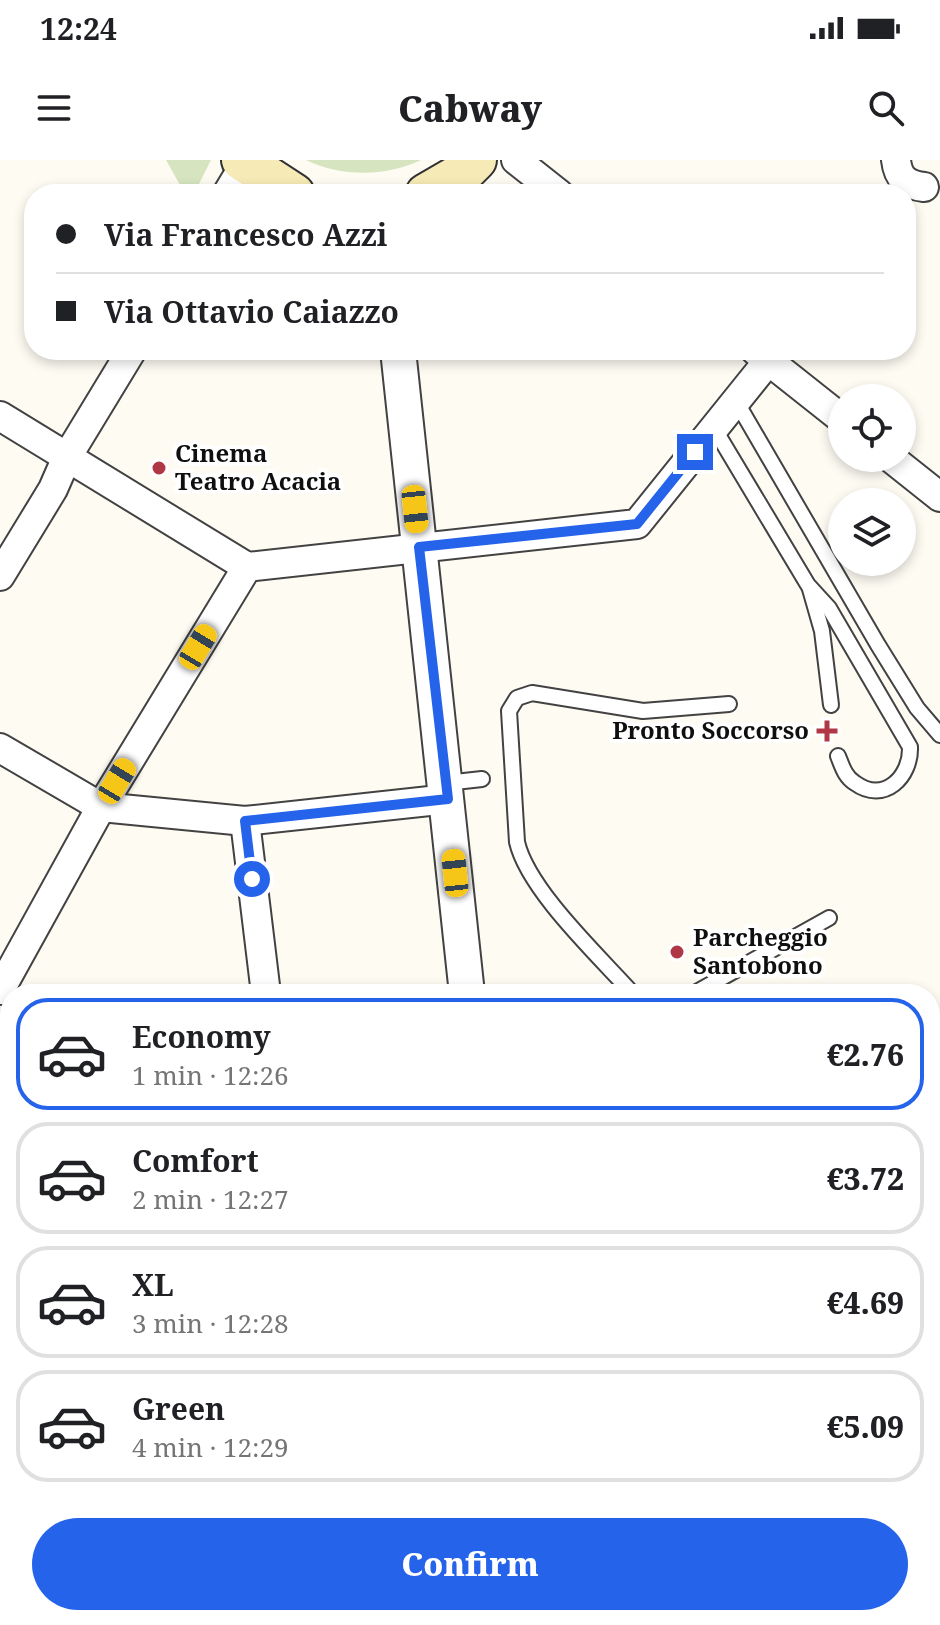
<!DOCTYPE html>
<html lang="en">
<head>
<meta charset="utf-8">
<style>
  body { margin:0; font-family:"Noto Serif",serif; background:#f6f6f6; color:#202124; height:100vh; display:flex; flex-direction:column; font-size:30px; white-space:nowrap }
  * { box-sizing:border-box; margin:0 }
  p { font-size:26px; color:#757577 }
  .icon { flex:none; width:44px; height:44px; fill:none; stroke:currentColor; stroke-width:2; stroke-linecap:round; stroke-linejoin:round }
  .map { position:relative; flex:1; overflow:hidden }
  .sheet { position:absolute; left:0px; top:824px; width:940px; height:642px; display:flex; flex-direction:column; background:#fff; border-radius:32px 32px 0 0; box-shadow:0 4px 12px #0003 }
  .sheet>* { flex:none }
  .guide { position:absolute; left:24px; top:24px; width:892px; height:176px; border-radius:32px; box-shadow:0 4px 12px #0003; display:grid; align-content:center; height:176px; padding:0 32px; background:#fff }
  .tools { position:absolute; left:828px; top:224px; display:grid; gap:16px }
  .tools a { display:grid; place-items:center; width:88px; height:88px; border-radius:50%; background:#fff; box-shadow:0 4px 12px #0003; font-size:40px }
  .end { position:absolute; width:36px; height:36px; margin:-18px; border:10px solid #2563eb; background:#fff; box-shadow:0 0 0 4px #fff }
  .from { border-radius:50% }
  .car { position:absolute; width:24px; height:48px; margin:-24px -12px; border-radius:10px; box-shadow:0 0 6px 2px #0007; background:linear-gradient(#f5c518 24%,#345 0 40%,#f5c518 0 76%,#345 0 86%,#f5c518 0) }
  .guide b { display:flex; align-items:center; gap:28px; height:76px; font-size:30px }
  .guide b+b { border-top:2px solid #e0e0e0 }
  .guide i { width:20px; height:20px; background:#202124 }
  ul { padding:14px 0 0; list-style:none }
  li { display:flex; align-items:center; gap:24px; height:112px; margin:0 16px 12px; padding:0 16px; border:4px solid #e0e0e0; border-radius:32px }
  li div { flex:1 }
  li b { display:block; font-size:30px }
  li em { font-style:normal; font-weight:800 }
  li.current { border-color:#2563eb }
  li>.icon { width:72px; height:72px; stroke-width:1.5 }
  .cta { display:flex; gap:16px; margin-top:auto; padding:16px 32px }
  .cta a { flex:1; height:92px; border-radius:48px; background:#2563eb; color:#fff; font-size:32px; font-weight:800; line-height:92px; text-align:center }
  .status { display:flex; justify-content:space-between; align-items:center; height:56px; padding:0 40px; background:#fff; direction:ltr }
  .status svg { height:22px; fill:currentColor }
  header { display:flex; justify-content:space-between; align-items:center; height:104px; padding:0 32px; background:#fff; font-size:36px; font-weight:800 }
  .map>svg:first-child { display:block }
</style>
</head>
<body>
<div class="status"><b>12:24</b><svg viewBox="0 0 49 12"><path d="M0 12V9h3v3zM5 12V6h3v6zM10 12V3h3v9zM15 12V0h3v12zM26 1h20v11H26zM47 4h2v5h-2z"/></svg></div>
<header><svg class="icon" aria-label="menu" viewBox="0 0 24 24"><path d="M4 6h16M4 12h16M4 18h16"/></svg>Cabway<svg class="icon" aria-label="search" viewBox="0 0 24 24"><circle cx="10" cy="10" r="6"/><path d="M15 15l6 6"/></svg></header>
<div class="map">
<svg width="940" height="1465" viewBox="0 0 940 1465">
  <rect width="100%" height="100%" fill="#fefbf3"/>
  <!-- green -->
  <g fill="#d6e5c0">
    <polygon points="166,0 211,0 194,34 185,34"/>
    <path d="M306 0H421C386 17 340 17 306 0Z"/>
    <polygon points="940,1303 940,1465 906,1465 882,1456 930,1456 930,1307"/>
  </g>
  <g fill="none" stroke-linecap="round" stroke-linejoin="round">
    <defs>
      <g id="service">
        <polyline points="736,241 878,485 917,548 940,575"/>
        <path d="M714 268 808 425 829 448 910 587C911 617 884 644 855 623 845 617 842 606 838 596"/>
        <polyline points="810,429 822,471 831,545"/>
        <polyline points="446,623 482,619"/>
        <path d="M633 834C599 796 528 730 517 682L509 551 517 538 532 533 643 551 729 544"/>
        <polyline points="693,834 829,758"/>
        <polyline points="930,915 932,914"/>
      </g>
      <g id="minor">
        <polyline points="516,0 559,34"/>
        <path d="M896 0C898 18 906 25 924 27"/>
        <polyline points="227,34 245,4"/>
        <polyline points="755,190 842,259"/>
        <polyline points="0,256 247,407 637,364 777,190"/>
        <polyline points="891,298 940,337"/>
        <polyline points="0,416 53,329 67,297 132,190"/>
        <polyline points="0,588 101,647 245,661 448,639"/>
        <polyline points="245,661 266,834"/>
        <polyline points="0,830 101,647 247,407"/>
        <polyline points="0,920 10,919"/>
        <polyline points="930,958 940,953"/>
        <polyline points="930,1192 940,1189"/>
        <polyline points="0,1404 10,1399"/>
        <polyline points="0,1437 10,1443"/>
        <polyline points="34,1456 50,1465"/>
        <polyline points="860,1456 871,1465"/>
        <polyline points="138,1465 140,1456"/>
      </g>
      <g id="tertiary">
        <polyline points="398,190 467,834"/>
        <polyline points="542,1456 543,1465"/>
      </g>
      <g id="secondary">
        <polyline points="242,0 294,34"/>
        <polyline points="426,34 464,12 476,0"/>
      </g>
    </defs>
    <!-- service casing -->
    <use href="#service" stroke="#424242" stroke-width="18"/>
    <!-- minor casing -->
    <use href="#minor" stroke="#424242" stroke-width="32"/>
    <!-- tertiary casing -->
    <use href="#tertiary" stroke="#424242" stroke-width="38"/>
    <!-- secondary casing -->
    <use href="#secondary" stroke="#313131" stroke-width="44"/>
    <!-- service -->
    <use href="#service" stroke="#fff" stroke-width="14"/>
    <!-- minor -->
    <use href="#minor" stroke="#fff" stroke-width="28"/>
    <!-- tertiary -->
    <use href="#tertiary" stroke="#fff" stroke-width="34"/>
    <!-- secondary -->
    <use href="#secondary" stroke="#f6eab6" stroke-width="40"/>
  </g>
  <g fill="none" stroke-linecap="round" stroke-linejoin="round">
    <!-- route -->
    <polyline stroke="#2563eb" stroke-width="10" points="252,719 245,661 448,639 419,387 637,364 695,292"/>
  </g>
  <!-- markers -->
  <g fill="#b03746" stroke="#fff" stroke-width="3">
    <circle cx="159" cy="308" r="8"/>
    <path d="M823 559h8v8h8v8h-8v8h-8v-8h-8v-8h8z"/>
    <circle cx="677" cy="792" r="8"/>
  </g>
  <g text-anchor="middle" stroke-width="8" stroke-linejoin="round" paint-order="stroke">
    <!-- poi labels -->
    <g font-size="24" font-weight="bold" fill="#0f0f0f" stroke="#fff" text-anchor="start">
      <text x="175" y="302">Cinema<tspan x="175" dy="28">Teatro Acacia</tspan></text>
      <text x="809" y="579" text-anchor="end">Pronto Soccorso</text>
      <text x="693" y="786">Parcheggio<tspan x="693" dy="28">Santobono</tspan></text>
    </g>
  </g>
</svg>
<div class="tools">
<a><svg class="icon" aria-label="locate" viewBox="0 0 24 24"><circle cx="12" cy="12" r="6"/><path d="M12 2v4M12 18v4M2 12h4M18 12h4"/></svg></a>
<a><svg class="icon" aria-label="layers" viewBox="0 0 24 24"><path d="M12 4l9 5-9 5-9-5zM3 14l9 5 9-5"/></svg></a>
</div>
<i class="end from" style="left:252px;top:719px"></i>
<i class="end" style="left:695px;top:292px"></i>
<i class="car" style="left:415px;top:349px;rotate:174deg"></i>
<i class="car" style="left:198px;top:487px;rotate:31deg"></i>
<i class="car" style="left:117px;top:621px;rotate:31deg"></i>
<i class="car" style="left:455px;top:713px;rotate:354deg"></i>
<div class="guide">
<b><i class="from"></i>Via Francesco Azzi</b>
<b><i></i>Via Ottavio Caiazzo</b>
</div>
<section class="sheet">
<ul>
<li class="current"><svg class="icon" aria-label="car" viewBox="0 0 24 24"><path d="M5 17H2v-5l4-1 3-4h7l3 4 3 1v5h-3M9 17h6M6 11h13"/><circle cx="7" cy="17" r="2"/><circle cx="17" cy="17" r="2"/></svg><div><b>Economy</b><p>1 min · 12:26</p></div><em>€2.76</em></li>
<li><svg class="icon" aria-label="car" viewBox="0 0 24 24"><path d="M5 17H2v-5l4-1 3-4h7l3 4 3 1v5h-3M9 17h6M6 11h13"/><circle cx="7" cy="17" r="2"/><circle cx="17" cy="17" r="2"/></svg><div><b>Comfort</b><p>2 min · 12:27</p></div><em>€3.72</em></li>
<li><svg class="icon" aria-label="car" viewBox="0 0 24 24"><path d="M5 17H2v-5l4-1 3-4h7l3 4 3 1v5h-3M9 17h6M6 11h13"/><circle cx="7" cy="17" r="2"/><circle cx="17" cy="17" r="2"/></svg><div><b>XL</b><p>3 min · 12:28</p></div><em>€4.69</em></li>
<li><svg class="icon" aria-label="car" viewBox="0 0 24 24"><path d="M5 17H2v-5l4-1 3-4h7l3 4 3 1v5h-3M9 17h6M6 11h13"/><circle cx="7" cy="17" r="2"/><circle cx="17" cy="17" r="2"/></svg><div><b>Green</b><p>4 min · 12:29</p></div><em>€5.09</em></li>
</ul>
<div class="cta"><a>Confirm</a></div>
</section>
</div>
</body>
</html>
